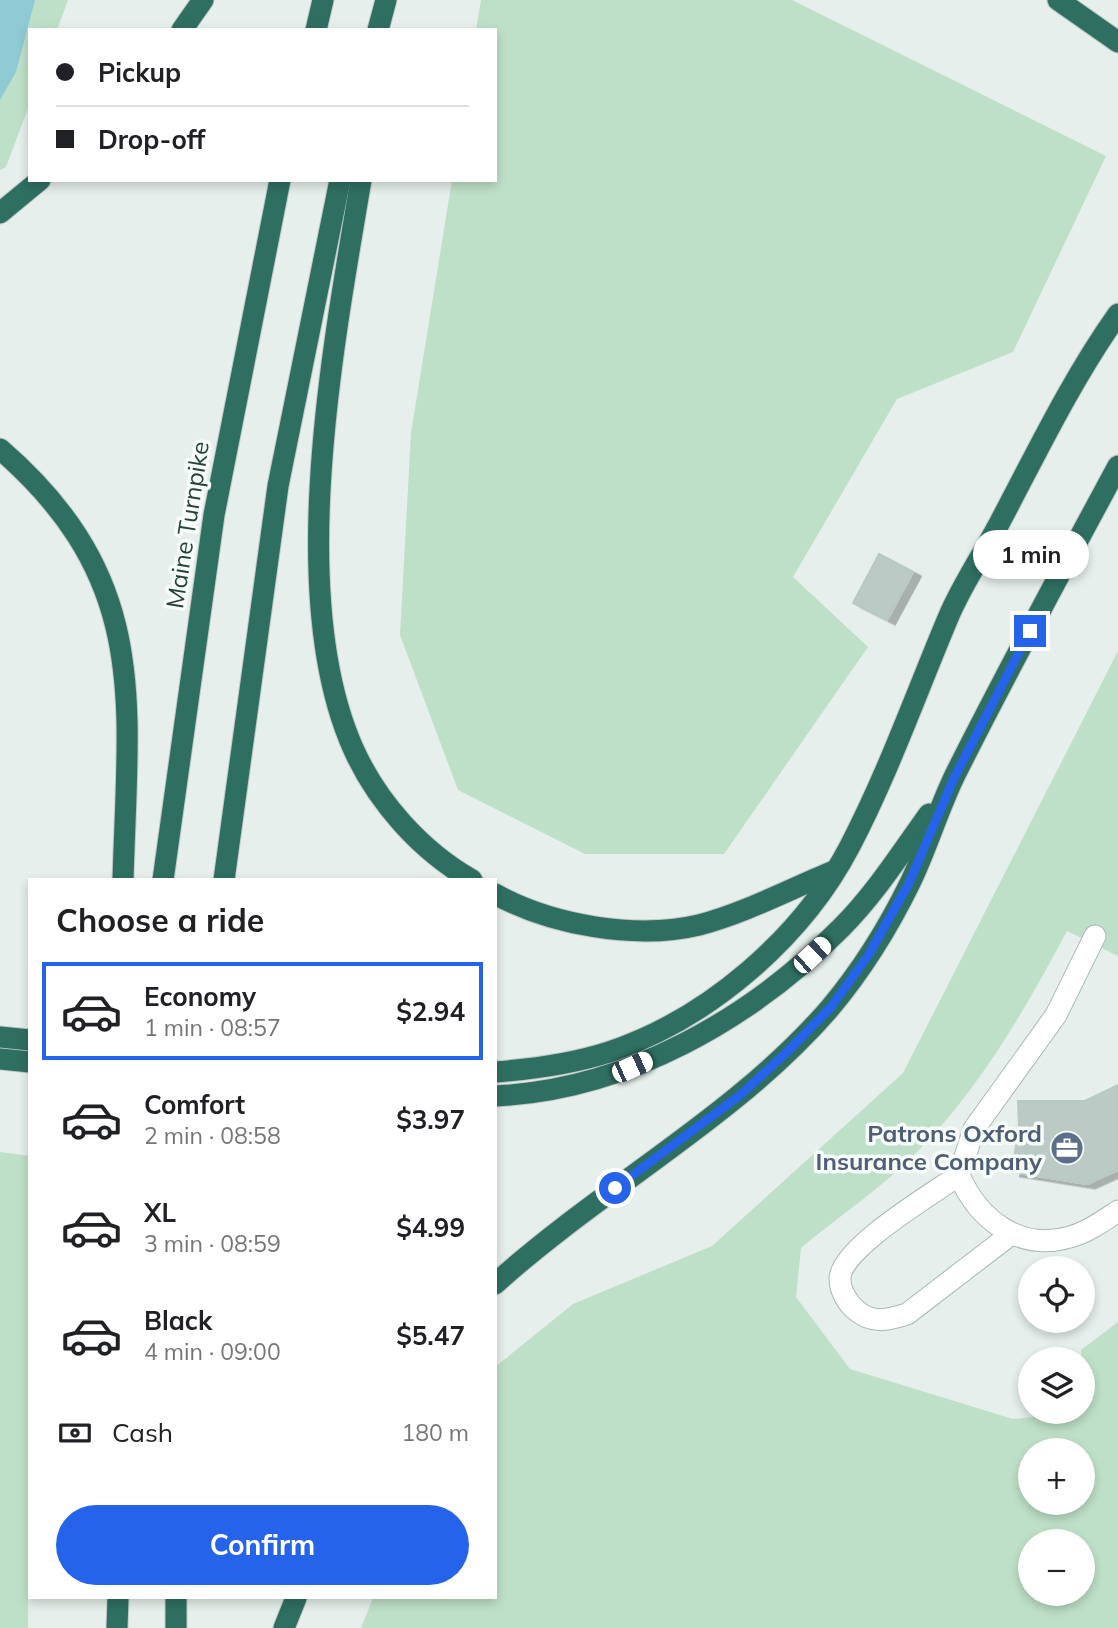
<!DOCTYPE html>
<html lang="en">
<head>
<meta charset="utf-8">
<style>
  body { margin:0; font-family:Mulish,sans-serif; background:#f6f6f6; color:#202124; height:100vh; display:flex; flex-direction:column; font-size:26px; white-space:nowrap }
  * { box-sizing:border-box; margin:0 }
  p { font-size:23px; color:#757577 }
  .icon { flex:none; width:38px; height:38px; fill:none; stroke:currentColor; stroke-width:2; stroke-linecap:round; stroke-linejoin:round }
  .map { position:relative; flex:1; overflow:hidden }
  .details { position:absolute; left:28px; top:878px; width:469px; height:721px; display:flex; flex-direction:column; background:#fff; border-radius:0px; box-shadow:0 4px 10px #0003 }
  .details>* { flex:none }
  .banner { position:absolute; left:28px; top:28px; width:469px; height:154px; border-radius:0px; box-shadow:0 4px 10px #0003; display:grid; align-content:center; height:154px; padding:0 28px; background:#fff }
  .fabs { position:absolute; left:1018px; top:1256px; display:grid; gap:14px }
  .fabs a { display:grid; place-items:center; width:77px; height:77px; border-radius:50%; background:#fff; box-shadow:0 4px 10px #0003; font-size:35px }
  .end { position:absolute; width:32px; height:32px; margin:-16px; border:9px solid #2563eb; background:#fff; box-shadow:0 0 0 4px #fff }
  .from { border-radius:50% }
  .bubble { position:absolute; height:49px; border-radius:24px; background:#fff; box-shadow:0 4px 10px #0003; font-size:23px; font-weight:700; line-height:49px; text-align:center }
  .car { position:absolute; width:21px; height:42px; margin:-21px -10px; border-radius:9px; box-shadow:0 0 5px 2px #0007; background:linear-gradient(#fff 24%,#345 0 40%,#fff 0 76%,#345 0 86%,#fff 0) }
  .banner b { display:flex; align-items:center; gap:24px; height:66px; font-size:26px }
  .banner b+b { border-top:2px solid #e0e0e0 }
  .banner i { width:18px; height:18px; background:#202124 }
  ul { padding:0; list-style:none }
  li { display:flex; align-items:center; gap:21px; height:98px; margin:0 14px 10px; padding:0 14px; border:4px solid transparent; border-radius:0px }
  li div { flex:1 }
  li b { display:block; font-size:26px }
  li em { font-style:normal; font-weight:700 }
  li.selected { border-color:#2563eb }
  li>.icon { width:63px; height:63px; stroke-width:1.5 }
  h2 { padding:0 28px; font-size:32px; line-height:84px }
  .pay { display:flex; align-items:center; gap:18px; height:77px; padding:0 28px; font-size:26px }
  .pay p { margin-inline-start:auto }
  .button { display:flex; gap:14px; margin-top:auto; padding:14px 28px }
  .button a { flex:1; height:80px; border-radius:42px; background:#2563eb; color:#fff; font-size:28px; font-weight:700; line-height:80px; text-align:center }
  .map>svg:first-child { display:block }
</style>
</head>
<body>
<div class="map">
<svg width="1118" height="1628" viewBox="0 0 1118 1628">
  <defs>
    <filter id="shadow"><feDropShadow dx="8" dy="4.5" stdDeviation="0" flood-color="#0004"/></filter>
  </defs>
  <rect width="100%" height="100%" fill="#e6efeb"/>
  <!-- green -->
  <g fill="#bfe0c8" fill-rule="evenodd">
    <polygon points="0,0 68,0 57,30 30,30 30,103 6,167 0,170"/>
    <polygon points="481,0 792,0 1106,156 1013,352 897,399 793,577 868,647 724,854 585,854 458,790 400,635 411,433 452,180 495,180 495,30 476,30"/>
    <path d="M1118 651V956L1067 931C1025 1010 980 1088 917 1152 883 1187 839 1216 801 1248L796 1297 850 1369 1013 1419 1083 1412 1081 1350 1118 1322V1628H361L373 1598H495V1367L573 1304 712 1246 903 1073ZM1031 1451H1083V1503H1031ZM1031 1542H1083V1594H1031Z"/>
    <polygon points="0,1152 30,1156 28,1628 0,1628"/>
  </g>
  <!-- water -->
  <polygon fill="#8ec9d4" points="0,0 35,0 16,72 0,100"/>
  <!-- building -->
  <g fill="#bbcac4" stroke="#b8c9c2" stroke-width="2" filter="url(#shadow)">
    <polygon points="879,554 913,572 887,620 853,603"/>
    <polygon points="1118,1085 1118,1170 1087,1184 1012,1172 1019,1126 1018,1101 1085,1101"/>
  </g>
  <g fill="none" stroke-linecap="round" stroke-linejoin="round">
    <defs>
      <g id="minor">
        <path d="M1095 936 1056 1015 974 1129 959 1175C978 1219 1019 1252 1070 1237 1088 1232 1103 1221 1118 1211"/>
        <path d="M959 1175C934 1193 840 1248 840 1279 840 1291 848 1304 857 1311 873 1324 888 1320 907 1314L1010 1235"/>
      </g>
      <g id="highway">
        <polyline points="1058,0 1118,42"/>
        <polyline points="182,30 203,0"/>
        <polyline points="316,30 323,0"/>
        <polyline points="378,30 386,0"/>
        <path d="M361 180C334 341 285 595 353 748 377 802 421 851 472 880"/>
        <polyline points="0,213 40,180"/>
        <path d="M0 449C151 580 128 700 123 880"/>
        <polyline points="163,880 214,515 280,180"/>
        <polyline points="224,880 278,486 340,180"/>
        <path d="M495 894C551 925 636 940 699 925 745 913 790 889 834 871"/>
        <polyline points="0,1037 30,1040"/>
        <polyline points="0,1059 30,1062"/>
        <path d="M495 1072C534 1069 572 1064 609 1052 708 1019 802 938 850 846 888 773 916 694 948 618 962 584 984 553 1001 520 1038 450 1072 379 1118 314"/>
        <path d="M495 1096C627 1090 750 1019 841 928 875 894 901 853 929 814"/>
        <path d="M495 1284C602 1187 735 1118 830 1008 861 971 889 926 910 883 927 848 938 810 955 775 1007 671 1063 568 1118 466"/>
        <polyline points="117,1628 118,1598"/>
        <polyline points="176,1628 176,1598"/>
        <polyline points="284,1628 296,1598"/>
      </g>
    </defs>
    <!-- minor casing -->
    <use href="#minor" stroke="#a8b8b2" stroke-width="23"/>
    <!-- highway casing -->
    <use href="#highway" stroke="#c2cac8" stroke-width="23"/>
    <!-- minor -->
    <use href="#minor" stroke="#fff" stroke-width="21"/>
    <!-- highway -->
    <use href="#highway" stroke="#2f6f62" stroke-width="21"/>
  </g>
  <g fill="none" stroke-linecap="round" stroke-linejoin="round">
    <!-- route -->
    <polyline stroke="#2563eb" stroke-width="9" points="615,1188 739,1096 787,1052 831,1007 869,954 909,883 954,778 1030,631"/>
  </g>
  <!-- icons -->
  <defs>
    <symbol id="office-disc" viewBox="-11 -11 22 22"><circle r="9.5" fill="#5c6f8a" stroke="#f7fbf9"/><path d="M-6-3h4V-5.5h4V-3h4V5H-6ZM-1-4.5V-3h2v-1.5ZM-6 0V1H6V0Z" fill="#fff"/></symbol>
  </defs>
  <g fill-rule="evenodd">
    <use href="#office-disc" x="1048" y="1129" width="38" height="38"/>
  </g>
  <g text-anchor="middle" stroke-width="7" stroke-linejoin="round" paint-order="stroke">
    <!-- street labels -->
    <g font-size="24" fill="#24423a" stroke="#f7fbf9">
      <text transform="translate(188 525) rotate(-81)" y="8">Maine Turnpike</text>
    </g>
    <!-- service labels -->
    <g font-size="24" font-weight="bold" fill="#4e5e75" stroke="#f7fbf9" text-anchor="end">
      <text x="1042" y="1142">Patrons Oxford<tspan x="1042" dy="28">Insurance Company</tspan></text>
    </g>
  </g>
</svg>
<div class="fabs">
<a><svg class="icon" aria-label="locate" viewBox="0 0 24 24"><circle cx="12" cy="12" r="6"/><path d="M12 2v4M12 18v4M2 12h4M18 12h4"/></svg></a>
<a><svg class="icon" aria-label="layers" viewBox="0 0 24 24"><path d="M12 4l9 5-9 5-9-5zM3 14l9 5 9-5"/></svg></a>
<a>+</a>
<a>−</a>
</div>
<i class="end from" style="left:615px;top:1188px"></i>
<i class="end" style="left:1030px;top:631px"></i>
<div class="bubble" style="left:973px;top:530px;width:116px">1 min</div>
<i class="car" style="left:812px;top:955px;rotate:47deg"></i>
<i class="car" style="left:632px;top:1067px;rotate:66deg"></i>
<div class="banner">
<b><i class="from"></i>Pickup</b>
<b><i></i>Drop-off</b>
</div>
<section class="details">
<h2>Choose a ride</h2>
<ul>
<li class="selected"><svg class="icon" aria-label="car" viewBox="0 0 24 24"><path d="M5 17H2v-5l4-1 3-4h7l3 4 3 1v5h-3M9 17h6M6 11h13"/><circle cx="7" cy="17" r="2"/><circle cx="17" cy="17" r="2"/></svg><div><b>Economy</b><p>1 min · 08:57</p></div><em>$2.94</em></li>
<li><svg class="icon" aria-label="car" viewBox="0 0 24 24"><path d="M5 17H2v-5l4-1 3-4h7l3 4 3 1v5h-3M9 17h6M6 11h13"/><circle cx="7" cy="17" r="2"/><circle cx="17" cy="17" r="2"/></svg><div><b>Comfort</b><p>2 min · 08:58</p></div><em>$3.97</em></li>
<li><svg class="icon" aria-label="car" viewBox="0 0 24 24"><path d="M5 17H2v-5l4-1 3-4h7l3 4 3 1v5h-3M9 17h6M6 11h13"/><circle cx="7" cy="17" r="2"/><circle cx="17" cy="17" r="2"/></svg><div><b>XL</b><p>3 min · 08:59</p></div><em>$4.99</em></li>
<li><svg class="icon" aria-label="car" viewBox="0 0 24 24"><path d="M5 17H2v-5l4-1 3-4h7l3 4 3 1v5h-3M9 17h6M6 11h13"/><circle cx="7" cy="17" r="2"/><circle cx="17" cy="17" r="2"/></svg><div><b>Black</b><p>4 min · 09:00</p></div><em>$5.47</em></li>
</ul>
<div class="pay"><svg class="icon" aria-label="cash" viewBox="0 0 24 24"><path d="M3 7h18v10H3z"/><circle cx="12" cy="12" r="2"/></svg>Cash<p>180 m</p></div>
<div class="button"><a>Confirm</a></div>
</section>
</div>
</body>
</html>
